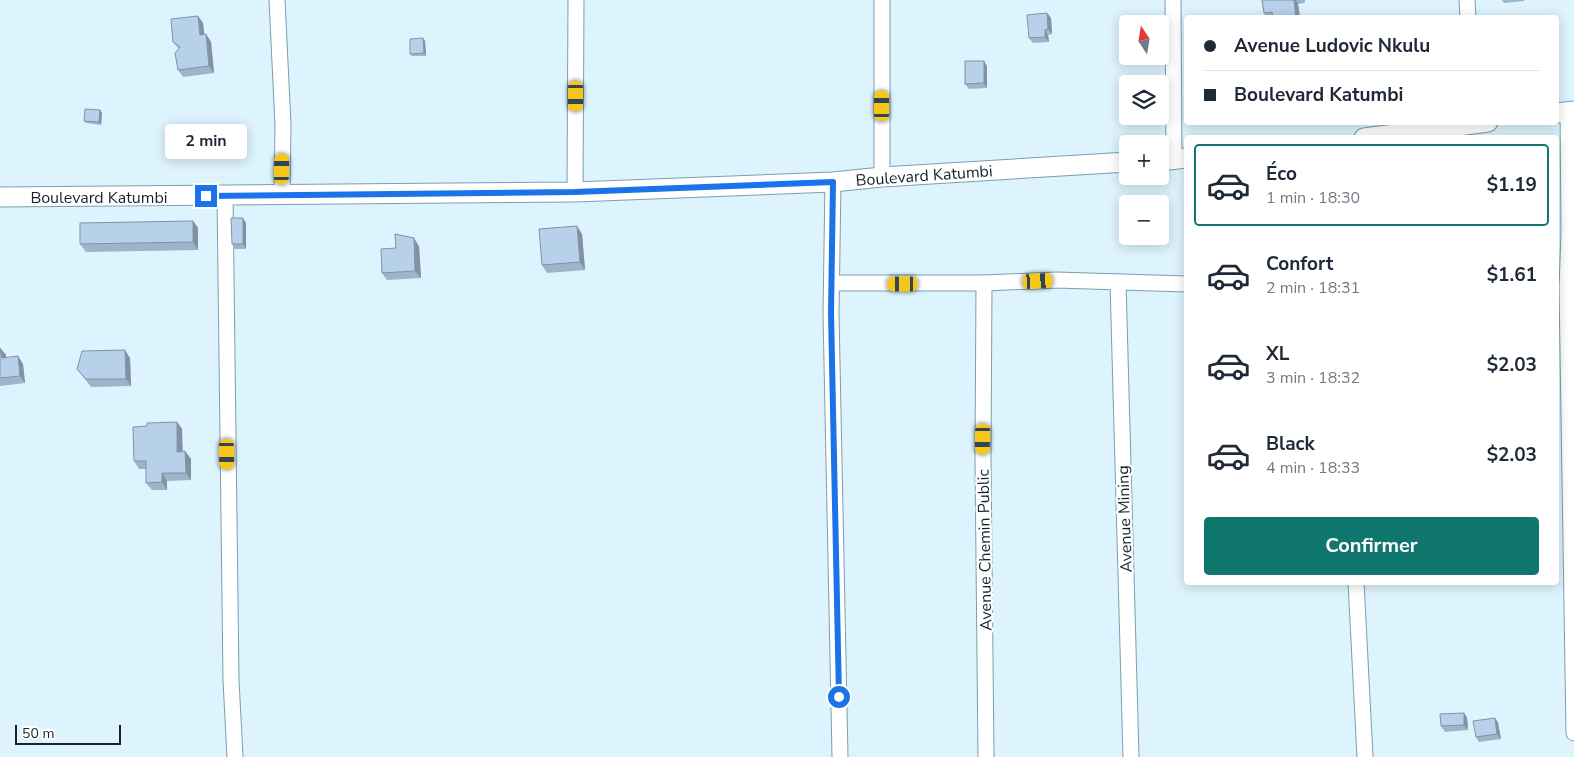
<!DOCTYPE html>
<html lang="fr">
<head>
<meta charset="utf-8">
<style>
  body { margin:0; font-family:"Nunito Sans",sans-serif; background:#f6f6f7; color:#1f2937; height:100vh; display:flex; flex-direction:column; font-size:19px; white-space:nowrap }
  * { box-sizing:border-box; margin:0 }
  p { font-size:16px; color:#747a83 }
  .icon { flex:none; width:28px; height:28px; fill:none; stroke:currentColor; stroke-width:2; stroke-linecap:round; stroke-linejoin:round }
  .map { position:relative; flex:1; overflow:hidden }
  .details { position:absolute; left:1184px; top:135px; width:375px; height:450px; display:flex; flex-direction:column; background:#fff; border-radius:5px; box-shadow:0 2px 12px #0003 }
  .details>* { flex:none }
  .guide { position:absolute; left:1184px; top:15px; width:375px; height:110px; border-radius:5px; box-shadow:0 2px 12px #0003; display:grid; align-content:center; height:110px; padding:0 20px; background:#fff }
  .needle { width:32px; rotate:348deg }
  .tools { position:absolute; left:1119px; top:15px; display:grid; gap:10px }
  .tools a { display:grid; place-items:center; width:50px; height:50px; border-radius:5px; background:#fff; box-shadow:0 2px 12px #0003; font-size:25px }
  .scale { position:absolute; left:15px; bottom:12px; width:106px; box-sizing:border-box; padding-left:5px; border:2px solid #16242a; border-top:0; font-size:14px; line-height:18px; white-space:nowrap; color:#16242a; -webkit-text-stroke:4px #fff; paint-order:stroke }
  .end { position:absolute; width:22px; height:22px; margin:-11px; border:6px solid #1a73e8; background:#fff; box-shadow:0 0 0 2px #fff }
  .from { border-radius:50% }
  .bubble { position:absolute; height:35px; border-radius:5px; background:#fff; box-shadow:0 2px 12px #0003; font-size:16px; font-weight:700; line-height:35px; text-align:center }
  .car { position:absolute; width:15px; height:30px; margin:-15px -8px; border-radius:6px; box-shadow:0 0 4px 1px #0007; background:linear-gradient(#f5c518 24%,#345 0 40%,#f5c518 0 76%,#345 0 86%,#f5c518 0) }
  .guide b { display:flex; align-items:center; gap:18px; height:48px; font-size:19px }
  .guide b+b { border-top:1px solid #e0e1e3 }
  .guide i { width:12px; height:12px; background:#1f2937 }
  ul { padding:9px 0 0; list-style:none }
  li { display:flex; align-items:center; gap:15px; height:82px; margin:0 10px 8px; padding:0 10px; border:2px solid transparent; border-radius:5px }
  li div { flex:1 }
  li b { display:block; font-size:19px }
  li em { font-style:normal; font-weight:700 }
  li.on { border-color:#0f766e }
  li>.icon { width:45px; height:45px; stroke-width:1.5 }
  .button { display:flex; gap:10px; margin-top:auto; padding:10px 20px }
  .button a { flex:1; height:58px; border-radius:5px; background:#0f766e; color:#fff; font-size:20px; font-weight:700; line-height:58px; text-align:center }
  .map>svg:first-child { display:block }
</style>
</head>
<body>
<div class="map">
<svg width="1574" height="757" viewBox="0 0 1574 757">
  <rect width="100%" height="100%" fill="#ddf3fd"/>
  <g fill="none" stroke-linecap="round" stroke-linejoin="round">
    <defs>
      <g id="minor">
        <polyline points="277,0 283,125 282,195"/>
        <polyline points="1173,0 1174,160"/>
        <polyline points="1467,0 1468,18"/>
        <polyline points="1568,112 1569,232 1567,288 1574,733"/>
        <polyline points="882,177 882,0"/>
        <polyline points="833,182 831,313 840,757"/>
        <polyline points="575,192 576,0"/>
        <polyline points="225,195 231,680 235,757"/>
        <polyline points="1118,282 1131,757"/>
        <polyline points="832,283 984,283 1056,280 1186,284"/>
        <polyline points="984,283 983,459 986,757"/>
        <polyline points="1356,582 1365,757"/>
      </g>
      <g id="tertiary">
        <polyline points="1556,113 1574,111"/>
        <polyline points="1364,138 1488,122"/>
        <polyline points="1160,161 1186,158"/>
        <polyline points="0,197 575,192 833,182 882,177 1128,162"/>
      </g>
    </defs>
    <!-- minor casing -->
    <use href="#minor" stroke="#7b9fae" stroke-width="17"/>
    <!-- tertiary casing -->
    <use href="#tertiary" stroke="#7b9fae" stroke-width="21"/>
    <!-- minor -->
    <use href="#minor" stroke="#fff" stroke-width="15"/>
    <!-- tertiary -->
    <use href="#tertiary" stroke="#fff" stroke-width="19"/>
  </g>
  <!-- wall -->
  <g fill="#9eb4c9">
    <polygon points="1262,0 1305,0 1305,3 1298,4 1300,18 1267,18 1264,13"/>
    <polygon points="1502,0 1524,0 1524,1 1504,3"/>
    <polygon points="1047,13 1051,18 1052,34 1048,35 1049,42 1033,43 1029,38"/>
    <polygon points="198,16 203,23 204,34 206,34 211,42 214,73 183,77 178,70 179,49 173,42"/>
    <polygon points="423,38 425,41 426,56 412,56 410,54"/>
    <polygon points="987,66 987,88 969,89 965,84"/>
    <polygon points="100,110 102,113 101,125 86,123 84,121"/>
    <polygon points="193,221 198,228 198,250 86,252 80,244"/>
    <polygon points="246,223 246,249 235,249 232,244"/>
    <polygon points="582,234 585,270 547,273 542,265"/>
    <polygon points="419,246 421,278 387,280 382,273 396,248"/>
    <polygon points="0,348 6,355 6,358 18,356 23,364 25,383 0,386"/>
    <polygon points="130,358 131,386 91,387 77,369"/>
    <polygon points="177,422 182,429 182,451 185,451 191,459 191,480 167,481 167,490 152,490 146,483 146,469 139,469 134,461 147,426"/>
    <polygon points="1464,713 1467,718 1468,730 1445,732 1441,726"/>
    <polygon points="1495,718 1498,723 1501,739 1479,742 1476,737"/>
  </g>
  <!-- shaded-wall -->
  <g fill="#8192a4">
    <polygon points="1294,0 1296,0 1298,4 1300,18 1296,18"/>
    <polygon points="1047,13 1051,18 1052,34 1048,29"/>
    <polygon points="198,16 203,23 205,42 200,35"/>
    <polygon points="1045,30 1048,35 1049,42 1045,37"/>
    <polygon points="206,34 211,42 214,73 209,66"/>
    <polygon points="423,38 425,41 426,56 424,53"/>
    <polygon points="984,61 987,66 987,88 984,83"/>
    <polygon points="100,110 102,113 101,125 99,122"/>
    <polygon points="243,218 246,223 246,249 243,244"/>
    <polygon points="193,221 198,228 198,250 193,242"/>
    <polygon points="577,226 582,234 585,270 580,262"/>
    <polygon points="414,238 419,246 421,278 415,271"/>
    <polygon points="0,348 6,355 7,366 2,358"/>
    <polygon points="125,350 130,358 131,386 126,379"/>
    <polygon points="18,356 23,364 25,383 20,376"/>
    <polygon points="177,422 182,429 183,459 177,452"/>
    <polygon points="185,451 191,459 191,480 186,473"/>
    <polygon points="162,473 167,481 167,490 162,482"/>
    <polygon points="1464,713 1467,718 1468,730 1464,725"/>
    <polygon points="1495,718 1498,723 1501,739 1497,734"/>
  </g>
  <!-- building -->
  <g fill="#b8d1ea" stroke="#8192a4">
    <polygon points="1262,0 1294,0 1296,18 1273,18 1272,12 1264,13"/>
    <polygon points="1047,13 1048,29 1045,30 1045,37 1029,38 1027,15"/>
    <polygon points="198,16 200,35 206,34 209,66 178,70 175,53 180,47 173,42 171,19"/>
    <polygon points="423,38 424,53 410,54 410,39"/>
    <polygon points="965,61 984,61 984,83 965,84"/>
    <polygon points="85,109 100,110 99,122 84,121"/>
    <polygon points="231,218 243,218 243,244 232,244"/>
    <polygon points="193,221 193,242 80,244 80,223"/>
    <polygon points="577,226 580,262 542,265 539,229"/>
    <polygon points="395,234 414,238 415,271 382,273 381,249 396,248"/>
    <polygon points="0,348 2,358 18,356 20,376 0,378"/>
    <polygon points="125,350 126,379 86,379 77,369 82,351"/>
    <polygon points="177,422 177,452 185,451 186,473 162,473 162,482 146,483 146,461 134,461 133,427 147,426 147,423"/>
    <polygon points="1464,713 1464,725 1441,726 1440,714"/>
    <polygon points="1495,718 1497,734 1476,737 1473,721"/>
  </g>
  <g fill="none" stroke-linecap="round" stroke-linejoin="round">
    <!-- route -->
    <polyline stroke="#1a73e8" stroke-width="6" points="206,196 575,192 833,182 831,313 839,697"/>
  </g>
  <g text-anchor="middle" stroke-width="4.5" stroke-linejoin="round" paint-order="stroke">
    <!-- street labels -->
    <g font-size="16" fill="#16242a" stroke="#fff">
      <text transform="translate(924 175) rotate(-4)" y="6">Boulevard Katumbi</text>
      <text x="99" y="203">Boulevard Katumbi</text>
      <text transform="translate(1124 519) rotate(-92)" y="6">Avenue Mining</text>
      <text transform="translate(984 550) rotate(-91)" y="6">Avenue Chemin Public</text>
    </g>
  </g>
</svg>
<div class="tools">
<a><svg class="needle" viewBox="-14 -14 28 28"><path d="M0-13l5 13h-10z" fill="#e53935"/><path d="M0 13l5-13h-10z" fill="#747a83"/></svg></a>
<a><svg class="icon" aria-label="layers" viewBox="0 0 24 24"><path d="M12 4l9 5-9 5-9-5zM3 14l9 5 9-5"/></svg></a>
<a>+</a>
<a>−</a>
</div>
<div class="scale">50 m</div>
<i class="end from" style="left:839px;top:697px"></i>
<i class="end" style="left:206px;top:196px"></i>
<div class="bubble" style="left:165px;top:124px;width:82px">2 min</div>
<i class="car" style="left:576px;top:96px;rotate:180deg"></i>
<i class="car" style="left:882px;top:106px;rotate:0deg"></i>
<i class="car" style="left:282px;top:169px;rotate:1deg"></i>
<i class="car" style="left:1038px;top:281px;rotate:87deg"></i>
<i class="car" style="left:903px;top:284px;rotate:270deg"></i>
<i class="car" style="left:983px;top:439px;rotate:181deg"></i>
<i class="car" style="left:227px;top:454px;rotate:179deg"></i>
<div class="guide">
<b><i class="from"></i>Avenue Ludovic Nkulu</b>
<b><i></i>Boulevard Katumbi</b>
</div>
<section class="details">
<ul>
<li class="on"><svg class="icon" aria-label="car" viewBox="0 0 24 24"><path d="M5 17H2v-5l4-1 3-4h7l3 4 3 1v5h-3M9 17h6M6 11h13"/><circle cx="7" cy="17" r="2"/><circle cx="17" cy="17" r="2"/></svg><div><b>Éco</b><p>1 min · 18:30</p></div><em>$1.19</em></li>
<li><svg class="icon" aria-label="car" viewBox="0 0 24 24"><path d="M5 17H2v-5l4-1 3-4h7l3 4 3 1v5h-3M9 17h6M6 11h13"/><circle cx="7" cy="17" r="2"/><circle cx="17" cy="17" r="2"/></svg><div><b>Confort</b><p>2 min · 18:31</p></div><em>$1.61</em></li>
<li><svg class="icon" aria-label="car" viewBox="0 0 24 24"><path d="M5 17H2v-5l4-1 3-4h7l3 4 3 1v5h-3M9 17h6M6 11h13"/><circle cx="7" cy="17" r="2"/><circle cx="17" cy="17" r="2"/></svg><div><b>XL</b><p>3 min · 18:32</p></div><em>$2.03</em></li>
<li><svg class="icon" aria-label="car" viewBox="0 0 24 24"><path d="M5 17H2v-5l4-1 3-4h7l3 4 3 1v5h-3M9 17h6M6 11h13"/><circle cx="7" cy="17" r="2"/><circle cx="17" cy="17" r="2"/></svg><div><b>Black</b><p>4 min · 18:33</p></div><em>$2.03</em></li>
</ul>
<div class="button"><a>Confirmer</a></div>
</section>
</div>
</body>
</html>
